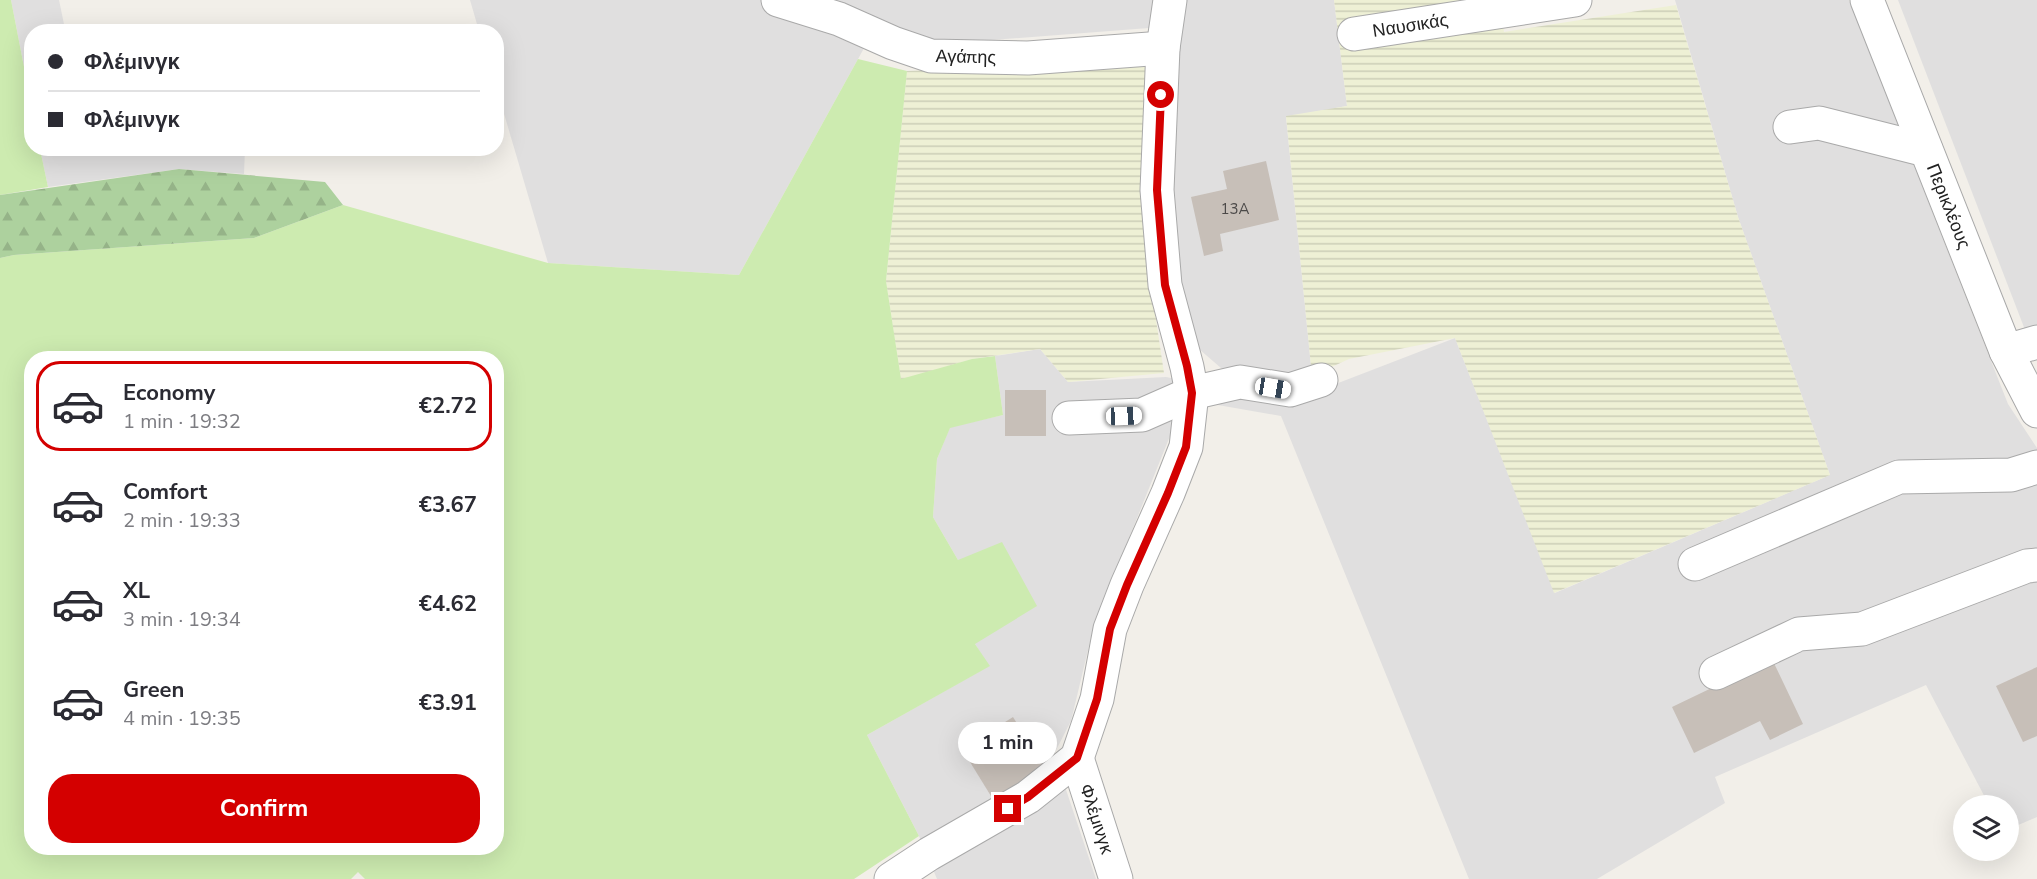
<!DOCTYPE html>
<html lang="en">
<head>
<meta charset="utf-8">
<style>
  body { margin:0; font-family:"Nunito Sans",sans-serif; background:#f7f7f7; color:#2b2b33; height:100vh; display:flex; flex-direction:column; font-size:22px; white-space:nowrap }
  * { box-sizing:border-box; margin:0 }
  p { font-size:20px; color:#7c7c81 }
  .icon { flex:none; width:33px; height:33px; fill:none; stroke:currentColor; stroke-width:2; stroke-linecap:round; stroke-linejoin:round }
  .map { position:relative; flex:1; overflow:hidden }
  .panel { position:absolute; left:24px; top:351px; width:480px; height:504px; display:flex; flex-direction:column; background:#fff; border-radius:24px; box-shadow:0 6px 24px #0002 }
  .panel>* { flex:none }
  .top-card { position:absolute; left:24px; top:24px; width:480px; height:132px; border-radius:24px; box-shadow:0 6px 24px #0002; display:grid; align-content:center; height:132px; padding:0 24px; background:#fff }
  .buttons { position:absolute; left:1953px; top:795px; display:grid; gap:12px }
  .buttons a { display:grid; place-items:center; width:66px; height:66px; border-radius:50%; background:#fff; box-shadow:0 6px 24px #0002; font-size:30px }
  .end { position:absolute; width:27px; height:27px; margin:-14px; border:8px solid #d40000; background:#fff; box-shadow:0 0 0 3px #fff }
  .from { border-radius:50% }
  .bubble { position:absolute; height:42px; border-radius:21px; background:#fff; box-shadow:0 6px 24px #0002; font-size:20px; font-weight:700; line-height:42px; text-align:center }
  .car { position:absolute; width:18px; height:36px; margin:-18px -9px; border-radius:8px; box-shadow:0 0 4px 2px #0007; background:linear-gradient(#fff 24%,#345 0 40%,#fff 0 76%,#345 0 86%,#fff 0) }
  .top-card b { display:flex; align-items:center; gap:21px; height:57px; font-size:22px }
  .top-card b+b { border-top:2px solid #e1e1e2 }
  .top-card i { width:15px; height:15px; background:#2b2b33 }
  ul { padding:10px 0 0; list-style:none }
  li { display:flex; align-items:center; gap:18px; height:90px; margin:0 12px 9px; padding:0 12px; border:3px solid transparent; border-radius:24px }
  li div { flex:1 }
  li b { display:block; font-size:22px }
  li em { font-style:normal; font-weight:700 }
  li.active { border-color:#d40000 }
  li>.icon { width:54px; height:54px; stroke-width:1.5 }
  .primary-button { display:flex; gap:12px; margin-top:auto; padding:12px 24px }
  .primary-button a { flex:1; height:69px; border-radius:24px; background:#d40000; color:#fff; font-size:24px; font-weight:700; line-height:69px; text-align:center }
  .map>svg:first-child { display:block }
</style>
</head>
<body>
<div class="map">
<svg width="2037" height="879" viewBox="0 0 2037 879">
  <defs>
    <pattern id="farmland-rules" width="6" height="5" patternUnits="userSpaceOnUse" patternTransform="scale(1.5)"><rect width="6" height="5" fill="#eef0d5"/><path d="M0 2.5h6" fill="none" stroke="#ccceb7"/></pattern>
    <pattern id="forest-firs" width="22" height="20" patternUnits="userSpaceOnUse" patternTransform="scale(1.5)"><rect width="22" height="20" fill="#add19e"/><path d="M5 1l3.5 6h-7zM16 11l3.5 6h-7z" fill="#95b388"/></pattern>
  </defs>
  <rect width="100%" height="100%" fill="#f2efe9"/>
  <!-- residential -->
  <g fill="#e0dfdf">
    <polygon points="11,0 59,0 65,29 82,31 32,32 31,103"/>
    <polygon points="470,0 1154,0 1149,28 927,45 874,30 739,275 548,263 497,90 496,32 479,31"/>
    <polygon points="1183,0 1334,0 1347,106 1286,117 1312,376 1221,368 1199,349 1178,294 1173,230 1175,47"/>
    <polygon points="1675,0 1849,0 2008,404 2037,448 2037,817 2009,829 2008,806 1989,805 1926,685 1715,777 1725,803 1597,879 1469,879 1281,416 1178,398 1170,436 1094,625 1071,721 1054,754 1096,879 937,879 919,836 867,735 989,666 975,644 958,560 933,517 937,459 950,427 1003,415 995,356 1040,349 1068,382 1166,377 1289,402 1455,338 1555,593 1830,475 1738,217"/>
    <polygon points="1898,0 2037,0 2037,361"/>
    <polygon points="40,149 245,149 244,174 179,169 48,187"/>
  </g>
  <!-- farmland -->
  <g fill="url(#farmland-rules)">
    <polygon points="1334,0 1499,0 1504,32 1676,5 1738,217 1830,475 1554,593 1455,338 1349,359 1312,376 1286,116 1347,106"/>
    <polygon points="1146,62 1144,239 1164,373 1068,382 1040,349 972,359 901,380 886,281 907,71"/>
  </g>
  <!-- grass -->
  <g fill="#cdebb0" fill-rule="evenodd">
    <polygon points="0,0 11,0 31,103 32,148 40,149 48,187 0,195"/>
    <path d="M858 59 907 71 886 281 901 379 972 359 995 356 1003 415 950 428 937 459 933 517 958 560 1002 542 1037 606 975 644 990 666 867 735 919 836 854 879H365L358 872 351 879H0V258L14 255 254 238 343 205 548 263 739 275ZM32 358H496V848H32Z"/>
  </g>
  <!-- forest -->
  <polygon fill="url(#forest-firs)" points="179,169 325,182 343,205 254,238 14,255 0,258 0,195"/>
  <!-- building -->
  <g fill="#c7bfb8">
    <polygon points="1266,161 1279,220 1220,234 1223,251 1204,256 1191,197 1227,189 1223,171"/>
    <rect x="1005" y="390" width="41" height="46"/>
    <polygon points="1772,659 1803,724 1770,740 1760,721 1694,753 1672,707"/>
    <polygon points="2037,667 2037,736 2023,742 1996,686"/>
    <polygon points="1013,717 1045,768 994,801 962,749"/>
  </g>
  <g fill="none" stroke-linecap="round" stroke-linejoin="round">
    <defs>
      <g id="minor">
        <path id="s1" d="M778 0 839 19 893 43 931 56 1028 58 1163 48"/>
        <path id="s2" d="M1867 0 2006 351 2037 411"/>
        <path id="s3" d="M1354 34 1575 0"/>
        <polyline points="1790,127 1819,123 1926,150"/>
        <polyline points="2006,351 2037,342"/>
        <polyline points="1069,418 1142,415 1192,393 1240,382 1290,390 1321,380"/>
        <polyline points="1695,564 1899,477 2011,475 2037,467"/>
        <polyline points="1716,673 1799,634 1862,629 2027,566 2037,565"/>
        <path id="s4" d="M1077 758 1116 879"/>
        <polyline points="891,879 929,854 1028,797 1077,758 1097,699 1110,629 1127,585 1168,493 1186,447 1192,393 1187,367 1165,285 1157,190 1163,48 1170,0"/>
      </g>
    </defs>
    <!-- minor casing -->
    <use href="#minor" stroke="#a9a9a9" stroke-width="35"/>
    <!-- minor -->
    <use href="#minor" stroke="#fff" stroke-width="33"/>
  </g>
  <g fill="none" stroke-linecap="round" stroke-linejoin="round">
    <!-- route -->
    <polyline stroke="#d40000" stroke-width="8" points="1008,809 1028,797 1077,758 1097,699 1110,629 1127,585 1168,493 1186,447 1192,393 1187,366 1165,285 1157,190 1161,95"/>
  </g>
  <g text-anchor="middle" stroke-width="5" stroke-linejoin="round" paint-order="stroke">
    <!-- number labels -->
    <g font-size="15" fill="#4b4948">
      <text x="1235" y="214">13A</text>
    </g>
    <!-- street labels -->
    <g font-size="18" fill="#222" stroke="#fff">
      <text dy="6" stroke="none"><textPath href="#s3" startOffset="57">Ναυσικάς</textPath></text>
      <text dy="6" stroke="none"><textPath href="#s1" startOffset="198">Αγάπης</textPath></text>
      <text dy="6" stroke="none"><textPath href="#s2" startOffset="222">Περικλέους</textPath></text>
      <text dy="6" stroke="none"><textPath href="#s4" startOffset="64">Φλέμινγκ</textPath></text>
    </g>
  </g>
</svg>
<div class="buttons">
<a><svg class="icon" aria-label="layers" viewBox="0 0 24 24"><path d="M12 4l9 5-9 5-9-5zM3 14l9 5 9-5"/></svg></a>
</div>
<i class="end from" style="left:1161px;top:95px"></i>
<i class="end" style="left:1008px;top:809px"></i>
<div class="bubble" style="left:958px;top:722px;width:99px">1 min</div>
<i class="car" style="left:1273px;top:388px;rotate:99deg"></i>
<i class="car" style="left:1124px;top:416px;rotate:88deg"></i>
<div class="top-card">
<b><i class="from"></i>Φλέμινγκ</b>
<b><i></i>Φλέμινγκ</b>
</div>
<section class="panel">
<ul>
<li class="active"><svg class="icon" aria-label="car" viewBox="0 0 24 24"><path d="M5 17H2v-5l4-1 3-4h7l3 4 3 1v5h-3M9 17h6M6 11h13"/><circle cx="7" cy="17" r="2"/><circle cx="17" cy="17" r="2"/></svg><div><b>Economy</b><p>1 min · 19:32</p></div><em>€2.72</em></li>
<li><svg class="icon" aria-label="car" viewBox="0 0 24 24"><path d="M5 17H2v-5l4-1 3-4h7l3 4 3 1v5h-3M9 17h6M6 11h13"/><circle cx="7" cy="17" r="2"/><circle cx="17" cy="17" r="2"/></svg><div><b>Comfort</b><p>2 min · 19:33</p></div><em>€3.67</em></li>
<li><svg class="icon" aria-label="car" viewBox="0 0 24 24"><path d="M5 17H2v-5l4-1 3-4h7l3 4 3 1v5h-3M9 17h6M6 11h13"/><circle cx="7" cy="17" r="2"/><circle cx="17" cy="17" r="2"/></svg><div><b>XL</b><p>3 min · 19:34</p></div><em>€4.62</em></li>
<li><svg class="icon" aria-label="car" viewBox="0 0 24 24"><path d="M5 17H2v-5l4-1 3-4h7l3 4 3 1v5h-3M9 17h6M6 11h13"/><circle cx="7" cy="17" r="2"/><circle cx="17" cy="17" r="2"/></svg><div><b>Green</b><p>4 min · 19:35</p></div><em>€3.91</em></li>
</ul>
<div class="primary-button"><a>Confirm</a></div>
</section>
</div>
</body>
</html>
